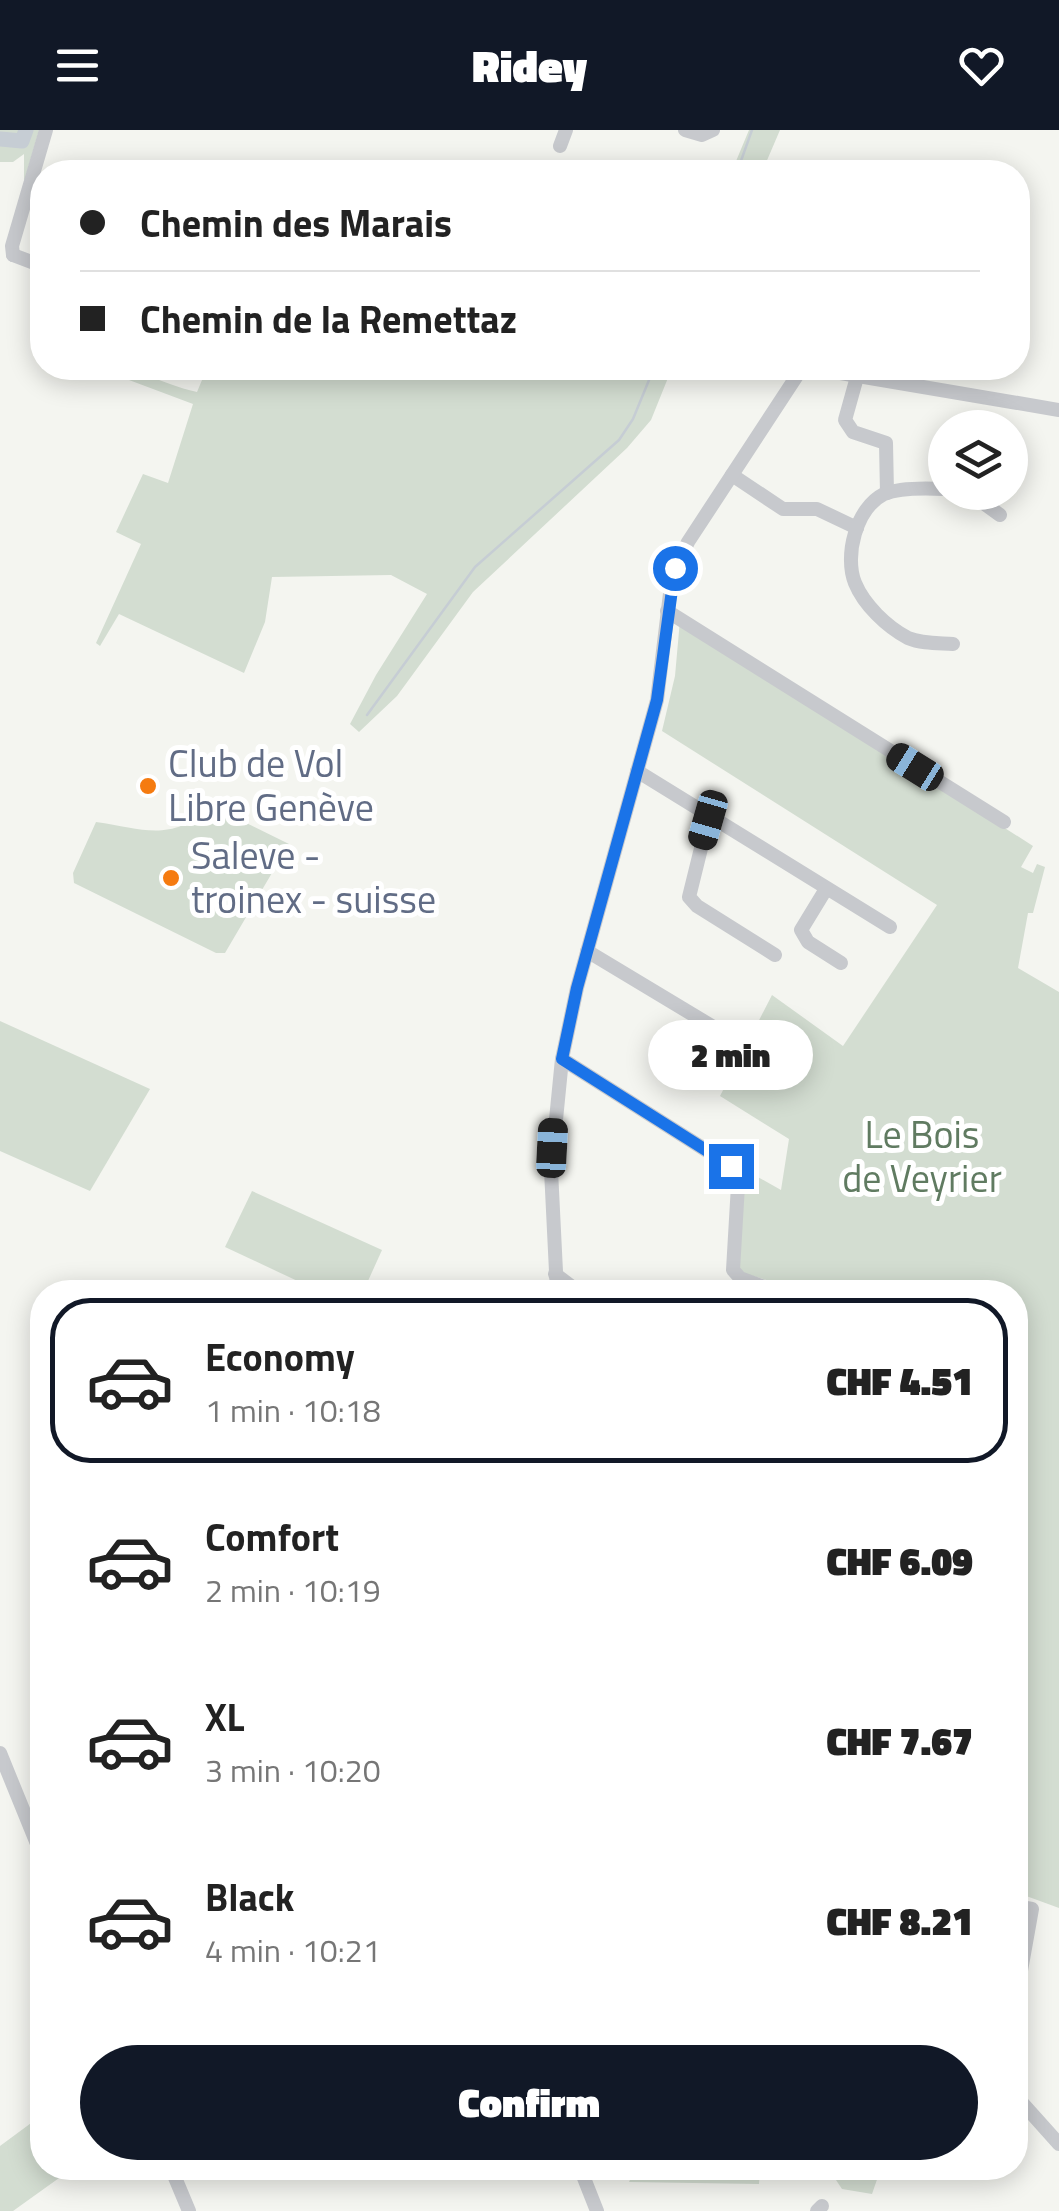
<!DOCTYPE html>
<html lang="en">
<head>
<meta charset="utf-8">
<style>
  body { margin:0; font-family:"Titillium Web",sans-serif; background:#f2f2f2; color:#222; height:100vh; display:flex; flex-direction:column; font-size:38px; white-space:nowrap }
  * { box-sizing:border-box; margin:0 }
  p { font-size:32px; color:#767676 }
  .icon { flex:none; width:55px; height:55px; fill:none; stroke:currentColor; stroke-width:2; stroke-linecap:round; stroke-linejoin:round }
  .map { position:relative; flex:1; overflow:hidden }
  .panel { position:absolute; left:30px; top:1150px; width:998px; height:900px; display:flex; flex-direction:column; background:#fff; border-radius:40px; box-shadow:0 5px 25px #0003 }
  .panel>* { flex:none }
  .banner { position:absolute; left:30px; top:30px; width:1000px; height:220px; border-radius:40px; box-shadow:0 5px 25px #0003; display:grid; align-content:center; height:220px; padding:0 50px; background:#fff }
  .tools { position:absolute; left:928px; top:280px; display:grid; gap:20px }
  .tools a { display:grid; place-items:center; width:100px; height:100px; border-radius:50%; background:#fff; box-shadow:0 5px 25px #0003; font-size:50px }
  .end { position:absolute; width:45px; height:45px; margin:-22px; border:12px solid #1a73e8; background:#fff; box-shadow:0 0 0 5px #fff }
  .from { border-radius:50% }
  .bubble { position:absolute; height:70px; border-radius:35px; background:#fff; box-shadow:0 5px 25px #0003; font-size:32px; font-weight:800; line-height:70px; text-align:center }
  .car { position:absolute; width:30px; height:60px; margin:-30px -15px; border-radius:12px; box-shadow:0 0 8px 2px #0007; background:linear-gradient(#222 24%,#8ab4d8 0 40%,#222 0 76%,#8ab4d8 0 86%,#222 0) }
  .banner b { display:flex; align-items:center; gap:35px; height:95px; font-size:38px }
  .banner b+b { border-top:2px solid #e0e0e0 }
  .banner i { width:25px; height:25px; background:#222 }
  ul { padding:18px 0 0; list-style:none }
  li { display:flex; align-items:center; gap:30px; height:165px; margin:0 20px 15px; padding:0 30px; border:5px solid transparent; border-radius:40px }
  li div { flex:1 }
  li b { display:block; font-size:38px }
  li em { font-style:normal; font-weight:800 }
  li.on { border-color:#111827 }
  li>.icon { width:90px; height:90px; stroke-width:1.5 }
  .primary-button { display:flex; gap:20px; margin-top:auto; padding:20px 50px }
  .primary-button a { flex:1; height:115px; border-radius:60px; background:#111827; color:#fff; font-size:40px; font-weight:800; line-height:115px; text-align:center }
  header { display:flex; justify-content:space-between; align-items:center; height:130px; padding:0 50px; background:#111827; color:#fff; font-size:45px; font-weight:800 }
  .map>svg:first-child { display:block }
</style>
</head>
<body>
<header><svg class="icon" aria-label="menu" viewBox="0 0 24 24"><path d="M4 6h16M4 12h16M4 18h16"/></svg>Ridey<svg class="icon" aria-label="heart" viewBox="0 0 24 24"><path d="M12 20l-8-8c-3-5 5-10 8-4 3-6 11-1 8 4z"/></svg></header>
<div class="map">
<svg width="1059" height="2081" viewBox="0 0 1059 2081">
  <rect width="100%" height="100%" fill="#f4f5f0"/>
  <!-- green -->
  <g fill="#d3ddd1">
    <polygon points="0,0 39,0 24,52 24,24 13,32 0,32"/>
    <polygon points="749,0 780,0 762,42 722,42 734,36"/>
    <path d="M97 238C142 237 157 253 197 262L207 238H672L651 290 627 318 473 462 397 566 359 602 350 594 376 545 427 464 391 445 272 447 265 492 244 543 119 484 100 516 96 513 141 414 116 402 143 344 168 353 193 274Z"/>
    <polygon points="680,490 1033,716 1021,737 1033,743 1037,734 1045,737 1033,783 1028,783 1018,838 1059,862 1059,1778 1015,1762 1015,1162 782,1162 773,1152 743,1143 738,1135 744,1057 752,1060 756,1046 781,1060 789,1009 720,966 772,865 843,916 937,775 662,601 675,546"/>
    <path d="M212 676 289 714 225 823H216L74 753 73 743 96 692C145 699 170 713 212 676Z"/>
    <polygon points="0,891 150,959 90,1061 0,1021"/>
    <polygon points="252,1061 382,1120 363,1162 321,1162 225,1117"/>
    <polygon points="42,1985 42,2038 73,2038 13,2081 0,2081 0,2016"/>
    <polygon points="635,2038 760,2038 759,2054 629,2052"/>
    <polygon points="828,2038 881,2038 872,2064 842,2059"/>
  </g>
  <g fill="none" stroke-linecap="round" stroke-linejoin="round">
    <!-- stream -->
    <g stroke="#c6cdd4" stroke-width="2.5">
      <polyline points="737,42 752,0"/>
      <polyline points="367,585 475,437 619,310 633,289 654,238"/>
    </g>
    <!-- river -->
    <polyline stroke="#c6cdd4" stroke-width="15" points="0,9 22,11 26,0"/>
    <!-- minor -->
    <g stroke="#c7c9cd" stroke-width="14">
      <polyline points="685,0 702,5 713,0"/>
      <polyline points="560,16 566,0"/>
      <polyline points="13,125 12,116 46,0"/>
      <polyline points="13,125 42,136"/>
      <polyline points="811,238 1059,280"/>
      <polyline points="857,247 845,290 853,302 886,313 887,363"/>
      <polyline points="732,345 783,379 817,379 857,398"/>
      <path d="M945 359C927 358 901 357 884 364 856 378 844 426 855 453 864 475 887 497 908 508 922 514 939 513 953 514"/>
      <polyline points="968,362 1000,385"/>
      <polyline points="667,481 1004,692"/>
      <polyline points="637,641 890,797"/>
      <polyline points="709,686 689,767 697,776 775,825"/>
      <polyline points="826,759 801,800 808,812 841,833"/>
      <polyline points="587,821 725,904"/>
      <polyline points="562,929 731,1036 738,1055 733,1140 740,1148 778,1162"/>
      <polyline points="555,1144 579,1162"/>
      <polyline points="557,1162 551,1040 562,929 577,858 657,570 672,447 688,412 802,238"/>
      <polyline points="0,1623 42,1726"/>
      <polyline points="1015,1776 1032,1779 1015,1874"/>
      <polyline points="1015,1965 1059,2014"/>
      <polyline points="171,2038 189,2081"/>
      <polyline points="580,2038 597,2081"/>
      <polyline points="817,2081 822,2076"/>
    </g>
  </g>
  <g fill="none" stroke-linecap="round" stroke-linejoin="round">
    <!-- route -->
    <polyline stroke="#1a73e8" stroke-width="12" points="675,438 657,570 577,858 562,929 731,1036"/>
  </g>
  <!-- markers -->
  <g fill="#f57b10" stroke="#fff" stroke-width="4">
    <circle cx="148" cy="656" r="10"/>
    <circle cx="171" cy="748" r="10"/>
  </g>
  <g text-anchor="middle" stroke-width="10" stroke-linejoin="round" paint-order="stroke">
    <!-- poi labels -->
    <g font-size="38" fill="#616c85" stroke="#fff" text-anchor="start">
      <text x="168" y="647">Club de Vol<tspan x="168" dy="44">Libre Genève</tspan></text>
      <text x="191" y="739">Saleve -<tspan x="191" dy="44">troinex - suisse</tspan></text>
    </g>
    <!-- park labels -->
    <g font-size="38" fill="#607b61" stroke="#fff">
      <text x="922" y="1018">Le Bois<tspan x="922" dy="44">de Veyrier</tspan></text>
    </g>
  </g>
</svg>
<div class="tools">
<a><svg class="icon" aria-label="layers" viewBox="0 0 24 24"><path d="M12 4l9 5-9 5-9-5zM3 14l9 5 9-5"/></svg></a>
</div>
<i class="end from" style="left:675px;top:438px"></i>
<i class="end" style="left:731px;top:1036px"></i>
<div class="bubble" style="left:648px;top:890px;width:165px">2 min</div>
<i class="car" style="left:915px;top:637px;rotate:302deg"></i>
<i class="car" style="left:708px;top:690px;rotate:196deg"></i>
<i class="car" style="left:552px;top:1018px;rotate:3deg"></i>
<div class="banner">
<b><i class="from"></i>Chemin des Marais</b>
<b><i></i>Chemin de la Remettaz</b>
</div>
<section class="panel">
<ul>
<li class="on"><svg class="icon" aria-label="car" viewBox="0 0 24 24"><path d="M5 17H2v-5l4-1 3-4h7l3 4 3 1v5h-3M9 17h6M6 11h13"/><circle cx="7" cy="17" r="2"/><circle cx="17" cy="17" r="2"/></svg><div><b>Economy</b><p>1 min · 10:18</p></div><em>CHF 4.51</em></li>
<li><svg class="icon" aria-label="car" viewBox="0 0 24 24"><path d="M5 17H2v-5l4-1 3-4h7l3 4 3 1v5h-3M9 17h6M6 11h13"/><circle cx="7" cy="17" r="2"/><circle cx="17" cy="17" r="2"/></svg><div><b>Comfort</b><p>2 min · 10:19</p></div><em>CHF 6.09</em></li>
<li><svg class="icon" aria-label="car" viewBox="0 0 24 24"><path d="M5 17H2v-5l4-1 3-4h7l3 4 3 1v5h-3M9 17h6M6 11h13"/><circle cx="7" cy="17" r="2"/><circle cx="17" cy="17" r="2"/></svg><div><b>XL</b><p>3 min · 10:20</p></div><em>CHF 7.67</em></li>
<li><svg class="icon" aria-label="car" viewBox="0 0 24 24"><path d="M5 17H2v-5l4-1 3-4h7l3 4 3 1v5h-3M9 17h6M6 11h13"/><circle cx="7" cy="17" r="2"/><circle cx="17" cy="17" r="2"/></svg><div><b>Black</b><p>4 min · 10:21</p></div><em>CHF 8.21</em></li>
</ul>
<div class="primary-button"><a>Confirm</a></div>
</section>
</div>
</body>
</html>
